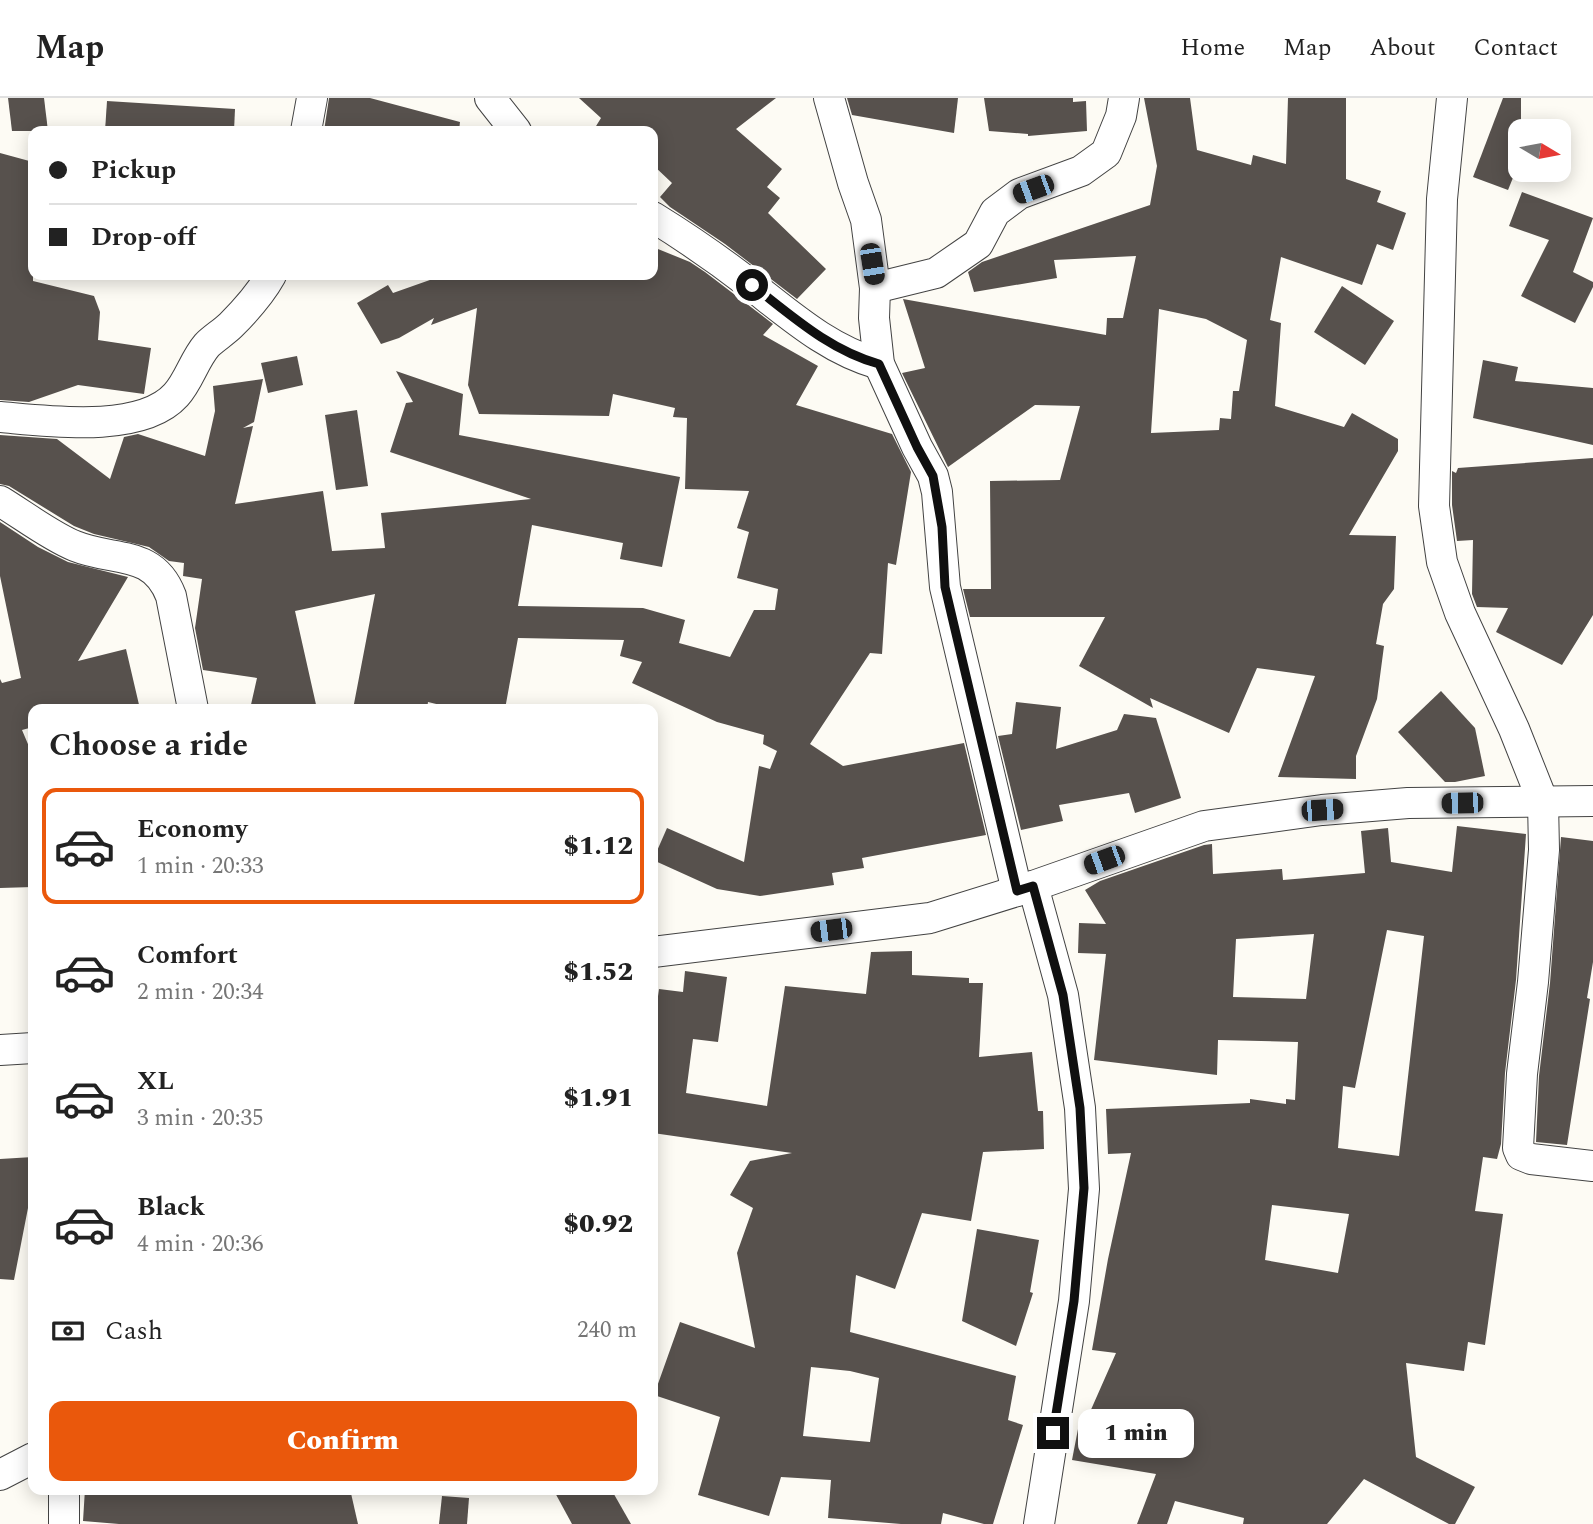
<!DOCTYPE html>
<html lang="en">
<head>
<meta charset="utf-8">
<style>
  body { margin:0; font-family:Spectral,serif; background:#f6f6f6; color:#222; height:100vh; display:flex; flex-direction:column; font-size:26px; white-space:nowrap }
  * { box-sizing:border-box; margin:0 }
  p { font-size:23px; color:#767676 }
  .icon { flex:none; width:38px; height:38px; fill:none; stroke:currentColor; stroke-width:2; stroke-linecap:round; stroke-linejoin:round }
  .map { position:relative; flex:1; overflow:hidden }
  .details { position:absolute; left:28px; top:606px; width:630px; height:791px; display:flex; flex-direction:column; background:#fff; border-radius:14px; box-shadow:0 4px 18px #0003 }
  .details>* { flex:none }
  .top-card { position:absolute; left:28px; top:28px; width:630px; height:154px; border-radius:14px; box-shadow:0 4px 18px #0003; display:grid; align-content:center; height:154px; padding:0 21px; background:#fff }
  .needle { width:46px; rotate:100deg }
  .tools { position:absolute; left:1508px; top:21px; display:grid; gap:14px }
  .tools a { display:grid; place-items:center; width:63px; height:63px; border-radius:14px; background:#fff; box-shadow:0 4px 18px #0003; font-size:35px }
  .end { position:absolute; width:32px; height:32px; margin:-16px; border:9px solid #101010; background:#fff; box-shadow:0 0 0 4px #fff }
  .from { border-radius:50% }
  .bubble { position:absolute; height:49px; border-radius:14px; background:#fff; box-shadow:0 4px 18px #0003; font-size:23px; font-weight:800; line-height:49px; text-align:center }
  .car { position:absolute; width:21px; height:42px; margin:-21px -10px; border-radius:9px; box-shadow:0 0 5px 2px #0007; background:linear-gradient(#222 24%,#8ab4d8 0 40%,#222 0 76%,#8ab4d8 0 86%,#222 0) }
  .top-card b { display:flex; align-items:center; gap:24px; height:66px; font-size:26px }
  .top-card b+b { border-top:2px solid #e0e0e0 }
  .top-card i { width:18px; height:18px; background:#222 }
  ul { padding:0; list-style:none }
  li { display:flex; align-items:center; gap:21px; height:116px; margin:0 14px 10px; padding:0 7px; border:4px solid transparent; border-radius:14px }
  li div { flex:1 }
  li b { display:block; font-size:26px }
  li em { font-style:normal; font-weight:800 }
  li.on { border-color:#ea580c }
  li>.icon { width:63px; height:63px; stroke-width:1.5 }
  h2 { padding:0 21px; font-size:32px; line-height:84px }
  .pay { display:flex; align-items:center; gap:18px; height:77px; padding:0 21px; font-size:26px }
  .pay p { margin-inline-start:auto }
  .action { display:flex; gap:14px; margin-top:auto; padding:14px 21px }
  .action a { flex:1; height:80px; border-radius:14px; background:#ea580c; color:#fff; font-size:28px; font-weight:800; line-height:80px; text-align:center }
  header { display:flex; align-items:center; gap:42px; box-sizing:border-box; height:98px; padding:0 35px; background:#fff; border-bottom:2px solid #e0e0e0 }
  header strong { font-size:33px }
  nav { display:flex; gap:38px; margin-inline-start:auto; font-size:24px }
  .map>svg:first-child { display:block }
</style>
</head>
<body>
<header>
<strong>Map</strong>
<nav><a>Home</a><a>Map</a><a>About</a><a>Contact</a></nav>
</header>
<div class="map">
<svg width="1593" height="1426" viewBox="0 0 1593 1426">
  <rect width="100%" height="100%" fill="#fdfbf4"/>
  <!-- building -->
  <g fill="#57514d" fill-rule="evenodd">
    <polygon points="8,0 44,0 48,33 12,33"/>
    <polygon points="329,0 370,0 460,24 459,33 324,33"/>
    <polygon points="579,0 776,0 736,31 782,71 767,89 780,100 768,115 826,171 797,201 725,146 670,109 660,99 672,85 653,67 653,33 593,33 601,20"/>
    <polygon points="847,0 958,0 954,35 852,17"/>
    <polygon points="984,0 1073,0 1073,4 1086,3 1087,33 1028,38 1028,36 989,33"/>
    <path d="M1144 0H1190L1197 52 1251 67 1253 57 1286 66 1288 0H1346V81L1381 93 1377 104 1406 115 1393 152 1377 146 1362 187 1281 159 1270 222 1281 225 1275 308 1344 329 1352 315 1398 341V353L1349 437 1396 438 1394 491 1383 506 1376 546 1384 548 1377 601 1356 658V681L1278 679 1315 578 1257 570 1229 635 1150 600 1153 610 1079 568 1105 519H970L963 491H991L990 383 1060 382 1080 308 1035 307 948 369 902 275 925 270 903 201 1106 237 1107 220H1123L1136 158 1054 162 1057 180 974 194 968 174 982 164 1150 107 1157 68ZM1159 211 1206 221 1247 242 1239 293H1233L1231 321 1220 320 1219 332 1151 335Z"/>
    <polygon points="1503,0 1521,0 1521,60 1508,92 1473,79"/>
    <polygon points="107,3 235,11 234,33 105,33"/>
    <polygon points="0,55 33,64 33,183 94,198 100,214 98,242 151,250 144,296 78,287 29,304 0,302"/>
    <polygon points="1522,94 1593,120 1573,174 1593,184 1593,189 1575,225 1521,198 1549,142 1509,128"/>
    <polygon points="653,149 690,164 705,174 773,226 763,237 818,268 796,307 892,336 911,374 896,467 888,465 882,556 870,555 810,646 843,668 964,645 986,737 862,760 864,770 832,775 834,787 760,798 717,791 653,762 667,730 744,764 759,668 770,671 777,653 763,646 764,637 717,624 632,585 642,564 620,558 624,542 518,540 505,611 457,611 428,604 427,611 353,611 375,496 295,513 317,611 250,611 257,580 203,572 195,530 202,481 183,478 184,465 169,463 149,449 94,436 74,428 9,388 0,386 0,337 57,341 110,381 124,339 138,336 205,358 215,313 213,288 263,281 254,324 243,330 253,328 235,406 323,393 332,453 385,450 381,415 531,401 390,354 406,305 413,304 396,273 463,296 459,337 680,379 662,469 620,461 623,445 532,427 518,508 643,510 685,522 679,545 730,559 754,512 775,512 778,491 737,480 749,434 737,430 749,393 685,391 687,320 673,319 675,310 613,296 609,318 479,316 468,287 477,210 431,227 434,220 399,240 381,246 357,205 388,187 393,195 444,177 653,177"/>
    <polygon points="1342,188 1394,223 1365,267 1314,234"/>
    <polygon points="297,258 303,287 268,295 261,265"/>
    <polygon points="1483,262 1518,269 1515,283 1593,290 1593,347 1473,320"/>
    <polygon points="357,312 368,388 336,392 325,317"/>
    <polygon points="1593,360 1593,517 1562,567 1496,534 1508,510 1477,509 1472,496 1473,442 1457,443 1452,407 1452,373 1456,375 1458,370"/>
    <polygon points="0,424 38,449 68,464 128,479 78,563 126,551 140,611 33,611 33,629 22,632 33,658 33,789 0,790 0,581 2,585 21,580 0,478"/>
    <polygon points="1441,593 1475,630 1485,678 1455,684 1445,684 1398,634"/>
    <polygon points="1016,604 1061,609 1056,651 1117,632 1124,616 1156,620 1181,700 1135,715 1129,695 1059,707 1063,723 1021,732 998,638 1012,636"/>
    <path d="M1457 728 1526 736 1516 882 1505 975 1501 1046 1497 1061 1483 1059 1475 1113 1503 1116 1485 1247 1468 1244 1464 1273 1406 1265 1416 1359 1475 1389 1455 1426H1449L1364 1381 1327 1426H1243L1244 1420 1175 1403 1167 1426H1137L1156 1376 1072 1362 1078 1331 1082 1332 1116 1255 1092 1252 1108 1161 1131 1055 1108 1056 1106 1011 1250 1005V1001L1286 1006V1001L1295 1002 1298 944 1218 942 1217 977 1094 962 1106 856 1078 855 1079 825 1106 826 1085 792 1100 783 1204 747 1212 746 1213 776 1282 771 1283 782 1365 775 1361 733 1388 730 1391 764 1452 774ZM1387 832 1424 838 1399 1058 1338 1050 1343 988 1355 990ZM1314 836 1306 901 1233 899 1236 841ZM1272 1107 1349 1116 1338 1175 1265 1162Z"/>
    <polygon points="1561,739 1593,743 1593,864 1587,900 1590,901 1567,1047 1536,1044 1539,978 1550,885"/>
    <path d="M912 853V877L969 880V885H983L979 959 1032 954 1038 1013H1043L1044 1051 983 1054 971 1123 922 1115 895 1191 856 1177 850 1234 1016 1278 1008 1322 1023 1327 993 1426H984L943 1415 941 1426H901L828 1420 831 1382 781 1379 769 1418 698 1397 720 1319 654 1297 680 1224 755 1250 737 1155 753 1110 730 1097 750 1063 792 1055 653 1035V934L659 891 683 894 685 873 727 879 718 944 693 941 686 995 767 1008 785 888 866 896 871 854ZM811 1269 850 1273 879 1280 870 1344 803 1338Z"/>
    <polygon points="33,1059 33,1109 28,1110 14,1182 0,1181 0,1061"/>
    <polygon points="977,1131 1039,1142 1030,1194 1033,1195 1016,1248 962,1223"/>
    <polygon points="85,1391 350,1391 358,1426 119,1426 83,1423"/>
    <polygon points="553,1391 611,1391 631,1426 572,1426"/>
    <polygon points="442,1398 469,1400 467,1426 439,1426"/>
  </g>
  <g fill="none" stroke-linecap="round" stroke-linejoin="round">
    <defs>
      <g id="minor">
        <polyline points="490,0 516,33"/>
        <polyline points="829,0 853,85 866,122 875,190 874,220 879,266 917,349 933,378 937,394 945,489 1017,793"/>
        <polyline points="1452,0 1442,101 1434,408 1442,464 1460,515 1514,631 1543,704 1544,752 1533,884 1522,976 1518,1050 1521,1057 1531,1061 1593,1068"/>
        <polyline points="306,33 312,0"/>
        <path d="M653 119C687 140 719 162 751 187 791 218 829 252 879 266"/>
        <polyline points="875,190 936,175 978,146 995,114 1019,96 1081,73 1106,55 1121,18 1124,0"/>
        <path d="M0 319C47 323 141 336 176 297 189 283 194 262 207 247 214 240 224 234 231 227 246 212 261 195 271 177"/>
        <path d="M0 403C23 417 52 439 75 448 114 464 153 451 171 498L193 611"/>
        <polyline points="1033,788 1063,897 1080,1010 1084,1091 1074,1203 1039,1426"/>
        <polyline points="653,854 930,820 1033,788 1204,728 1322,712 1408,705 1593,703"/>
        <polyline points="0,952 33,950"/>
        <polyline points="0,1377 33,1360"/>
        <polyline points="64,1426 64,1391"/>
      </g>
    </defs>
    <!-- minor casing -->
    <use href="#minor" stroke="#434343" stroke-width="32"/>
    <!-- minor -->
    <use href="#minor" stroke="#fff" stroke-width="30"/>
  </g>
  <g fill="none" stroke-linecap="round" stroke-linejoin="round">
    <!-- route -->
    <path stroke="#101010" stroke-width="9" d="M752 187C792 218 829 252 879 266L917 349 933 378 942 429 945 489 953 523 1017 793 1033 788 1063 897 1080 1010 1084 1090 1074 1203 1053 1335"/>
  </g>
</svg>
<div class="tools">
<a><svg class="needle" viewBox="-14 -14 28 28"><path d="M0-13l5 13h-10z" fill="#e53935"/><path d="M0 13l5-13h-10z" fill="#767676"/></svg></a>
</div>
<i class="end from" style="left:752px;top:187px"></i>
<i class="end" style="left:1053px;top:1335px"></i>
<div class="bubble" style="left:1078px;top:1311px;width:116px">1 min</div>
<i class="car" style="left:1033px;top:91px;rotate:250deg"></i>
<i class="car" style="left:872px;top:166px;rotate:171deg"></i>
<i class="car" style="left:1462px;top:705px;rotate:269deg"></i>
<i class="car" style="left:1322px;top:712px;rotate:86deg"></i>
<i class="car" style="left:1104px;top:762px;rotate:250deg"></i>
<i class="car" style="left:831px;top:832px;rotate:263deg"></i>
<div class="top-card">
<b><i class="from"></i>Pickup</b>
<b><i></i>Drop-off</b>
</div>
<section class="details">
<h2>Choose a ride</h2>
<ul>
<li class="on"><svg class="icon" aria-label="car" viewBox="0 0 24 24"><path d="M5 17H2v-5l4-1 3-4h7l3 4 3 1v5h-3M9 17h6M6 11h13"/><circle cx="7" cy="17" r="2"/><circle cx="17" cy="17" r="2"/></svg><div><b>Economy</b><p>1 min · 20:33</p></div><em>$1.12</em></li>
<li><svg class="icon" aria-label="car" viewBox="0 0 24 24"><path d="M5 17H2v-5l4-1 3-4h7l3 4 3 1v5h-3M9 17h6M6 11h13"/><circle cx="7" cy="17" r="2"/><circle cx="17" cy="17" r="2"/></svg><div><b>Comfort</b><p>2 min · 20:34</p></div><em>$1.52</em></li>
<li><svg class="icon" aria-label="car" viewBox="0 0 24 24"><path d="M5 17H2v-5l4-1 3-4h7l3 4 3 1v5h-3M9 17h6M6 11h13"/><circle cx="7" cy="17" r="2"/><circle cx="17" cy="17" r="2"/></svg><div><b>XL</b><p>3 min · 20:35</p></div><em>$1.91</em></li>
<li><svg class="icon" aria-label="car" viewBox="0 0 24 24"><path d="M5 17H2v-5l4-1 3-4h7l3 4 3 1v5h-3M9 17h6M6 11h13"/><circle cx="7" cy="17" r="2"/><circle cx="17" cy="17" r="2"/></svg><div><b>Black</b><p>4 min · 20:36</p></div><em>$0.92</em></li>
</ul>
<div class="pay"><svg class="icon" aria-label="cash" viewBox="0 0 24 24"><path d="M3 7h18v10H3z"/><circle cx="12" cy="12" r="2"/></svg>Cash<p>240 m</p></div>
<div class="action"><a>Confirm</a></div>
</section>
</div>
</body>
</html>
